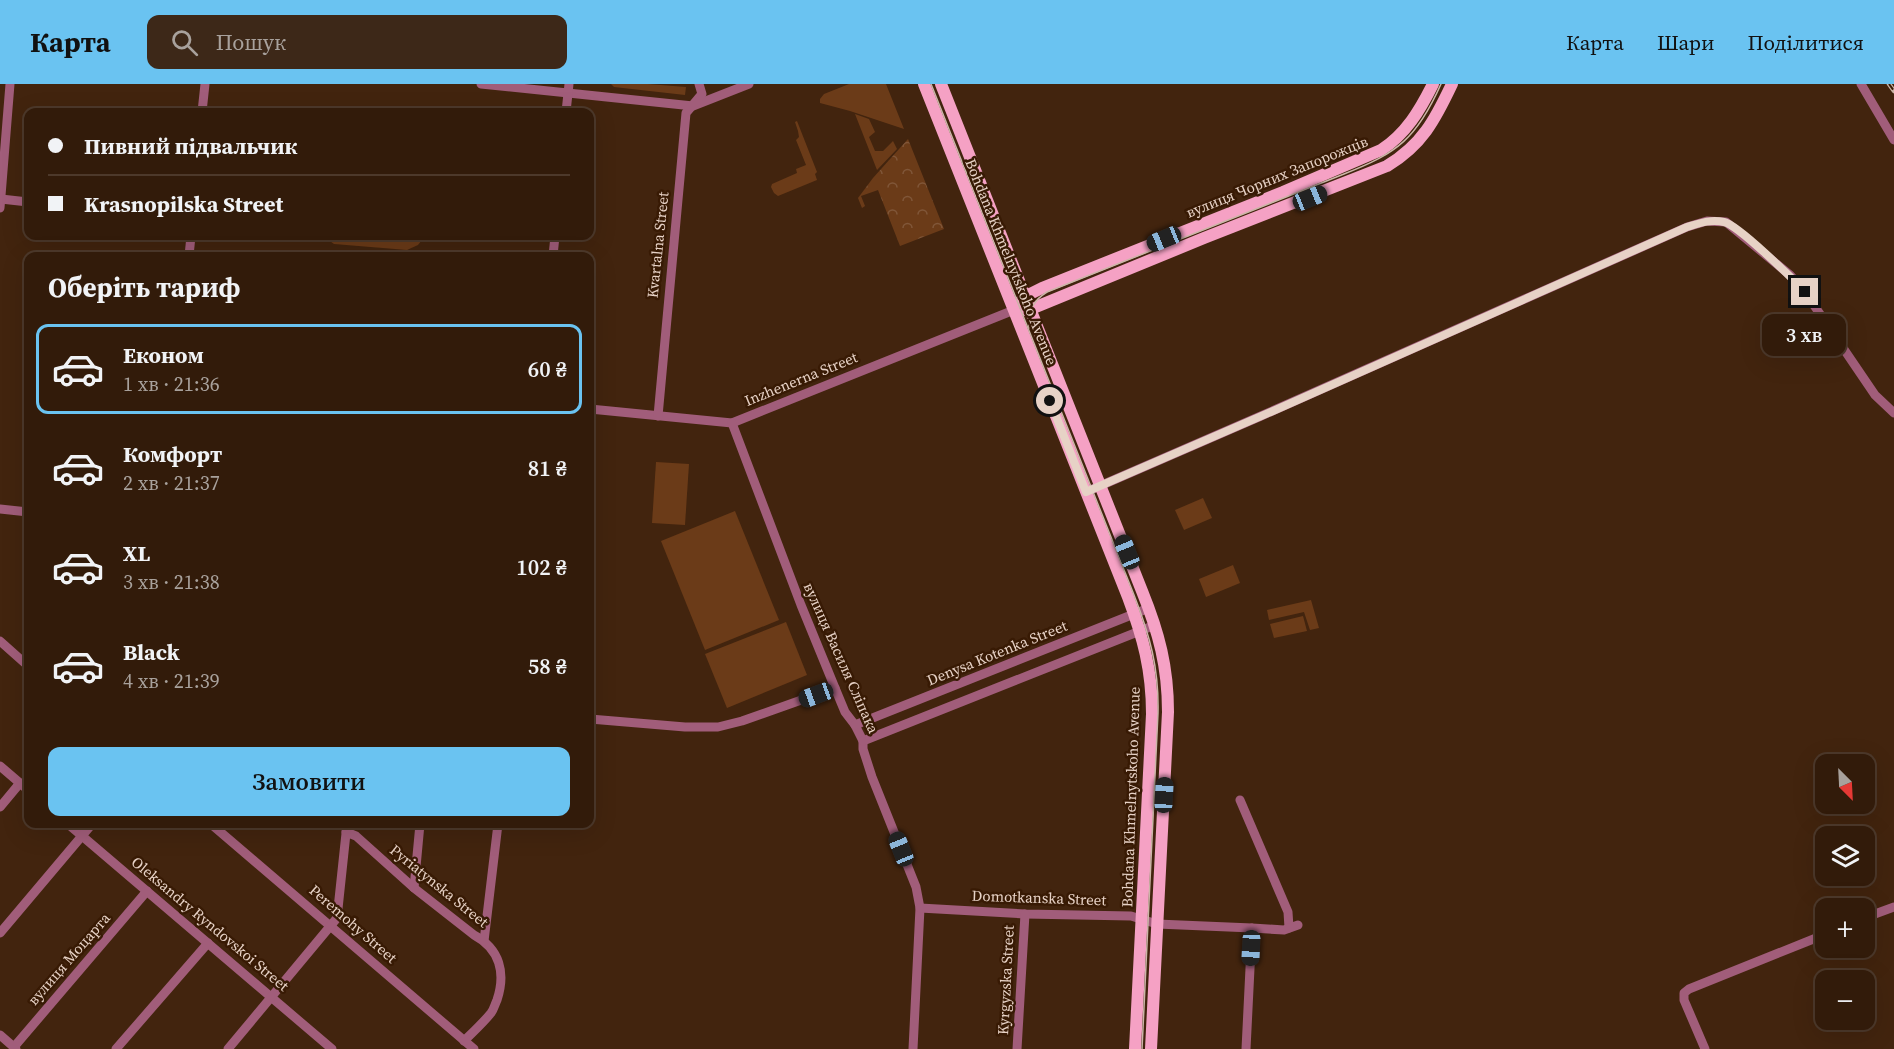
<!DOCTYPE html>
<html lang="uk">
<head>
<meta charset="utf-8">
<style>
  body { margin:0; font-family:"Source Serif 4",serif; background:#3d2818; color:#f1f3f6; height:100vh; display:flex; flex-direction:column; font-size:22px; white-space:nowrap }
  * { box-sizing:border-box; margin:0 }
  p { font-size:20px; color:#a8a19c }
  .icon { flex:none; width:33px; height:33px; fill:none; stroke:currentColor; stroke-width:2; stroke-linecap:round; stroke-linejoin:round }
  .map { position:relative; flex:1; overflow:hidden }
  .drawer { position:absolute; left:24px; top:168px; width:570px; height:576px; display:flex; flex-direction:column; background:#321b0a; border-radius:12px; box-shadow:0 6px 24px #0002,0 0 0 2px #4d392b }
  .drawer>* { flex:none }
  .hud { position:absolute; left:24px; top:24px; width:570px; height:132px; border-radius:12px; box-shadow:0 6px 24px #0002,0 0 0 2px #4d392b; display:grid; align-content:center; height:132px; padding:0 24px; background:#321b0a }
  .needle { width:39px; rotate:156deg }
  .controls { position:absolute; left:1815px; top:670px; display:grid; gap:12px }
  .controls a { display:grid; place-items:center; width:60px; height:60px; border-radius:12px; background:#321b0a; box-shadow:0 6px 24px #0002,0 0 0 2px #4d392b; font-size:30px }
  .end { position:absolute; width:27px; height:27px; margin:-14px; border:8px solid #e7d2c6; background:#111; box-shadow:0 0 0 3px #111 }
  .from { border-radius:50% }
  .bubble { position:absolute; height:42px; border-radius:12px; background:#321b0a; box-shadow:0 6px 24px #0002,0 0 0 2px #4d392b; font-size:20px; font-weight:600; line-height:42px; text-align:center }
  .car { position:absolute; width:18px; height:36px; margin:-18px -9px; border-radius:8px; box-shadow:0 0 4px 2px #0007; background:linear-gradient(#222 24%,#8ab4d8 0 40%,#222 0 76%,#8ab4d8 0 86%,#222 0) }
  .hud b { display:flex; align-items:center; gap:21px; height:57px; font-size:22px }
  .hud b+b { border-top:2px solid #4d392b }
  .hud i { width:15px; height:15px; background:#f1f3f6 }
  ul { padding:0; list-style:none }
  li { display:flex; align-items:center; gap:18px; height:90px; margin:0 12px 9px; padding:0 12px; border:3px solid transparent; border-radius:12px }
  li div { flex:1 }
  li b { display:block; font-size:22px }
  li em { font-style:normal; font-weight:600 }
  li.active { border-color:#6ac3f1 }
  li>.icon { width:54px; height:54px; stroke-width:1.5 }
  h2 { padding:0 24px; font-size:27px; line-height:72px }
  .cta { display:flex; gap:12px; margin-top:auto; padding:12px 24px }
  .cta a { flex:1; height:69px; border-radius:12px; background:#6ac3f1; color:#111; font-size:24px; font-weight:600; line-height:69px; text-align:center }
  header { display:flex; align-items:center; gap:36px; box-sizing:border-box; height:84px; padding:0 30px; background:#6ac3f1; color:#111 }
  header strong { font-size:28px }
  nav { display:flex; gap:33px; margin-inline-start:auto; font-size:21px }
  .search { width:420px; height:54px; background:#3d2818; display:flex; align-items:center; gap:15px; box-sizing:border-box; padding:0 21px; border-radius:12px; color:#a8a19c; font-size:22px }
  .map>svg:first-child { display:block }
</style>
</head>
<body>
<header>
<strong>Карта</strong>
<div class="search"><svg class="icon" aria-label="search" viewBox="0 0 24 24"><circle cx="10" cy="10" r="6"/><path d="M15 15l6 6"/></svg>Пошук</div>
<nav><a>Карта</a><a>Шари</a><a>Поділитися</a></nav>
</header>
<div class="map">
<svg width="1894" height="965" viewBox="0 0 1894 965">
  <defs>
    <pattern id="forest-crowns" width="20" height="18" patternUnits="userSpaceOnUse" patternTransform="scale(1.5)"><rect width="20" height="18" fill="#6b3b18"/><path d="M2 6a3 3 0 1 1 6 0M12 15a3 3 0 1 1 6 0" fill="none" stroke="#805638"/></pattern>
  </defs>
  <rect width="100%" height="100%" fill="#42240e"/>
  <!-- green -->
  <g fill="#6b3b18">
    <polygon points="611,0 648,0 686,3 685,11 614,3"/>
    <polygon points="849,0 886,0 904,45 850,27 820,19 820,15 824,10"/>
    <polygon points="855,30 869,35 875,48 869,53 875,67 883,67 893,57 897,65 877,86"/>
    <polygon points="797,37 817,88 815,90 817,96 778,112 774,109 771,103 772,100 797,89 796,85 806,81 796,56 799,53 798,47 795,38"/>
    <polygon points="323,152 425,152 418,161 407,166 334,160"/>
    <polygon points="656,378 689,380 685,441 652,439"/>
    <polygon points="1203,414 1212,434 1184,446 1175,426"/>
    <polygon points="735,427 779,536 705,566 661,457"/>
    <polygon points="1233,481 1240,499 1206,513 1199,495"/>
    <polygon points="1311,516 1319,544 1310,546 1304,528 1269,536 1267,526"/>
    <polygon points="1303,532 1307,547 1274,554 1270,540"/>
    <polygon points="786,538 807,591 727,624 705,570"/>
  </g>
  <!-- forest -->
  <polygon fill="url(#forest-crowns)" points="908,55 944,145 900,162 878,106 861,112 865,122 862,124 858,114 873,94"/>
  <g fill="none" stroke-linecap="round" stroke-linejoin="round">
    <!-- minor -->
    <g stroke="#a15d7a" stroke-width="9">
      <polyline points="481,0 693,22 749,0"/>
      <polyline points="1861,0 1894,56"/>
      <polyline points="202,28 205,0"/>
      <polyline points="566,28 569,0"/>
      <polyline points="1,115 28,118"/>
      <polyline points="0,124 10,0"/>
      <polyline points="189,172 191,152"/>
      <polyline points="553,172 555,152"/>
      <polyline points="590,325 732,339 1014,226"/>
      <polyline points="658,332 686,29 702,10 699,0"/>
      <polyline points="732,339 801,521 835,604 845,628 855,641 863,657 863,665 872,693 916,803 920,824 913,965"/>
      <polyline points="1086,408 1261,332 1687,143 1707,137 1726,138 1790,191 1805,208 1875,311 1894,329"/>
      <polyline points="0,425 28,428"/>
      <polyline points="0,557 28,582"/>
      <polyline points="590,635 685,643 718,643 742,637 835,604"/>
      <polyline points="855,641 1149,524"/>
      <polyline points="863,657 1155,541"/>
      <polyline points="0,682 28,706"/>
      <polyline points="1240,716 1288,828 1289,844"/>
      <polyline points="0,723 20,699"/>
      <polyline points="68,740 332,965"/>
      <polyline points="211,740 474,965"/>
      <path d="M346 748 356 752 414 804 474 851C500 865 506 889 497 916 495 920 494 925 491 929 483 939 473 948 464 957"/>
      <polyline points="414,804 420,740"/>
      <polyline points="920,824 1025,830 1131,832 1157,840 1252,844 1284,846 1298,841"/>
      <polyline points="1864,834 1894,823"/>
      <polyline points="0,849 92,740"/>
      <polyline points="484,857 498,740"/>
      <polyline points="0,951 16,965"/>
      <polyline points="14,963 147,807"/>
      <polyline points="116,965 208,859"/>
      <polyline points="228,965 337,834 347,740"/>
      <polyline points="1017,965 1025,830"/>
      <polyline points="1246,965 1252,844"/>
      <polyline points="1705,965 1684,916 1684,909 1689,905 1826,850"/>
    </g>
    <!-- major -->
    <g stroke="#f5a1c4" stroke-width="12">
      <path d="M924 0 1128 513C1143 553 1152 586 1152 630L1135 965"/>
      <path d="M941 0 1142 507C1159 549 1168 583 1168 628L1151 965"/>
      <path d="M1020 218 1026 212 1042 204 1283 108 1381 66C1406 50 1420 26 1433 0"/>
      <path d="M1025 226 1031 225 1204 154 1387 82C1422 61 1435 36 1452 0"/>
    </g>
    <!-- tram -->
    <g stroke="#cbb5a7" stroke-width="1.5">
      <path d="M931 0 1134 511C1150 552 1159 584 1158 629L1142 965"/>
      <path d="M1029 244C1027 228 1034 216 1047 208L1344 90C1398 69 1417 54 1441 0"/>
    </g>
    <defs>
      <polyline id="rail" points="1889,0 1894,7"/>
    </defs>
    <!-- rail casing -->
    <use href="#rail" stroke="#cbb5a7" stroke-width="4.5"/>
    <!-- rail -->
    <use href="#rail" stroke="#381a04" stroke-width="2" stroke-dasharray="7" stroke-linecap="butt"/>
  </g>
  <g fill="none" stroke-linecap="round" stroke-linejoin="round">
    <!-- route -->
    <path stroke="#e7d2c6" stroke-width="8" d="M1050 317 1086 408 1273 327 1687 143C1700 139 1711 135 1724 138 1738 141 1793 195 1805 208"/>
  </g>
  <g text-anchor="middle" stroke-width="5" stroke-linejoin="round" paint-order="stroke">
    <!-- street labels -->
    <g font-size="15" fill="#e7d2c6" stroke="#381a04">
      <text transform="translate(1277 93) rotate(-22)" y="5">вулиця Чорних Запорожців</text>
      <text transform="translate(658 161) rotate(-84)" y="5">Kvartalna Street</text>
      <text transform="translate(1011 178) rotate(68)" y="5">Bohdana Khmelnytskoho Avenue</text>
      <text transform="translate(801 295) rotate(-22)" y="5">Inzhenerna Street</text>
      <text transform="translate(997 569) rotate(-22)" y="5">Denysa Kotenka Street</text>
      <text transform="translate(841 574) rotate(66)" y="5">вулиця Василя Сліпака</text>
      <text transform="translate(1131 713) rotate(-88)" y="5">Bohdana Khmelnytskoho Avenue</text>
      <text transform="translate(439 802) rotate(39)" y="5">Pyriatynska Street</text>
      <text transform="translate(1039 814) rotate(2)" y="5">Domotkanska Street</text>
      <text transform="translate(210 840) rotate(40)" y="5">Oleksandry Ryndovskoi Street</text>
      <text transform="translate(353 840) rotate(41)" y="5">Peremohy Street</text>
      <text transform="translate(69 875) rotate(-49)" y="5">вулиця Моцарта</text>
      <text transform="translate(1006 896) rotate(-87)" y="5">Kyrgyzska Street</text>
    </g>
  </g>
</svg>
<div class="controls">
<a><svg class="needle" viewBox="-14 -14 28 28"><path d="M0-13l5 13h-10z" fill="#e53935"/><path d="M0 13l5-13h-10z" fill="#a8a19c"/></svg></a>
<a><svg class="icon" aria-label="layers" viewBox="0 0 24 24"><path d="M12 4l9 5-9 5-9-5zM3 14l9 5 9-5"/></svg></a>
<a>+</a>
<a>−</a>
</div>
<i class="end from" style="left:1050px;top:317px"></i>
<i class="end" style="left:1805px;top:208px"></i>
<div class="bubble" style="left:1762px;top:230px;width:84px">3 хв</div>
<i class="car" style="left:1310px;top:114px;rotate:68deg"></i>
<i class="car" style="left:1164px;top:155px;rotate:248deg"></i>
<i class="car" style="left:1127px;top:468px;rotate:338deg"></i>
<i class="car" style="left:816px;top:611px;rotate:250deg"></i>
<i class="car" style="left:1164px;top:711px;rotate:3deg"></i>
<i class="car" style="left:901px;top:765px;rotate:338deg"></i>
<i class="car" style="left:1251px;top:864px;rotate:183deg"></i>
<div class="hud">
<b><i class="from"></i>Пивний підвальчик</b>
<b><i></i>Krasnopilska Street</b>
</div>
<section class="drawer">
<h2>Оберіть тариф</h2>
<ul>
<li class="active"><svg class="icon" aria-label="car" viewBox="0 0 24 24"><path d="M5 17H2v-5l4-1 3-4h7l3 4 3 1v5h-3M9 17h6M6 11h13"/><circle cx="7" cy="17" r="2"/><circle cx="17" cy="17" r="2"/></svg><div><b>Економ</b><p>1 хв · 21:36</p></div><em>60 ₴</em></li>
<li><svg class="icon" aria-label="car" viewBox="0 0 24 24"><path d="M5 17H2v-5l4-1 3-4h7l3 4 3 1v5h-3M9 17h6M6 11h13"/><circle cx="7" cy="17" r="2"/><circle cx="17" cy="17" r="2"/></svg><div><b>Комфорт</b><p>2 хв · 21:37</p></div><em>81 ₴</em></li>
<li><svg class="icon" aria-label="car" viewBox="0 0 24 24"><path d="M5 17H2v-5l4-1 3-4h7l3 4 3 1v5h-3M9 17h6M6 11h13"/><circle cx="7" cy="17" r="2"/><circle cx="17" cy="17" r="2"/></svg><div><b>XL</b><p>3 хв · 21:38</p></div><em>102 ₴</em></li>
<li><svg class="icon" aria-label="car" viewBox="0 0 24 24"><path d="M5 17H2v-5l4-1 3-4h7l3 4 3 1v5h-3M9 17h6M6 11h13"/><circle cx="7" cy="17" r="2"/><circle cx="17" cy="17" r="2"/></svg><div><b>Black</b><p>4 хв · 21:39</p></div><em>58 ₴</em></li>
</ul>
<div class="cta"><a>Замовити</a></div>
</section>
</div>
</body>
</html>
